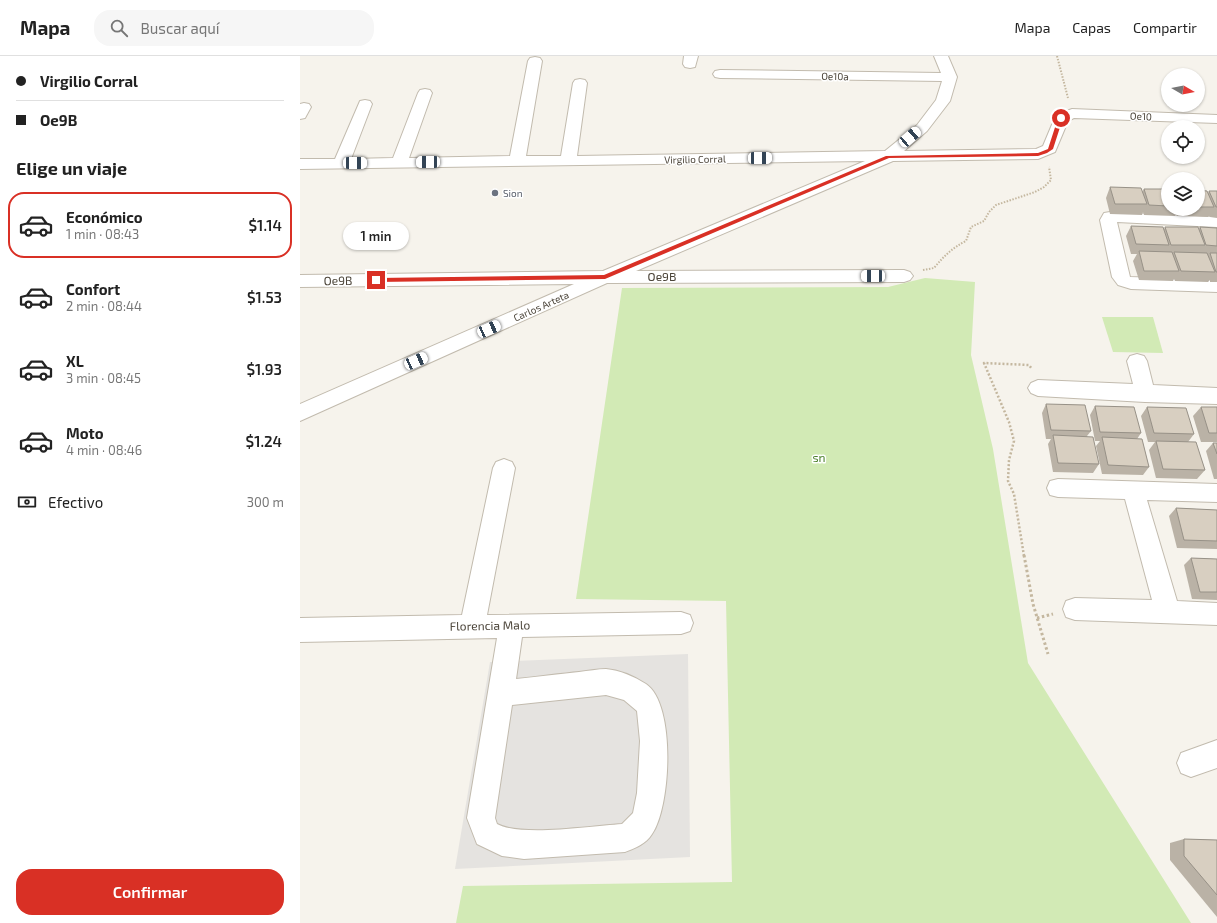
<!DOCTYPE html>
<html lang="es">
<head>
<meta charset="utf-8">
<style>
  body { margin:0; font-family:"Exo 2",sans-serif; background:#f6f6f6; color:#222; height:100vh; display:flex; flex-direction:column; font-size:15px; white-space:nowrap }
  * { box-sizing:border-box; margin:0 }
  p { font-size:13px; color:#767676 }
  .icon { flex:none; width:22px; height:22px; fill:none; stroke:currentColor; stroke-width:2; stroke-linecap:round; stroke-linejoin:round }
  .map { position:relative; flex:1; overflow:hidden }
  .drawer { display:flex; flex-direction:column; background:#fff; width:300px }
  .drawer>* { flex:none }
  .guide { display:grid; align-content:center; height:88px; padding:0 16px; background:#fff }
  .needle { width:26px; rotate:99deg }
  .controls { position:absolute; left:861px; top:12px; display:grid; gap:8px }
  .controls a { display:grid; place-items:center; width:44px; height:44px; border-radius:50%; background:#fff; box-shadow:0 1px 3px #0004; font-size:20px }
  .end { position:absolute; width:18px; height:18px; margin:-9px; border:5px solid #d93025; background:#fff; box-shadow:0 0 0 2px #fff }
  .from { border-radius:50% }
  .bubble { position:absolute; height:28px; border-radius:14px; background:#fff; box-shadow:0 1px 3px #0004; font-size:13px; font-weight:600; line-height:28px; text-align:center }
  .car { position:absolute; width:12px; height:24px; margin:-12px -6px; border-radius:5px; box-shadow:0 0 3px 1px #0007; background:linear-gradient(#fff 24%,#345 0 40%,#fff 0 76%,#345 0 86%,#fff 0) }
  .guide b { display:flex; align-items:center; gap:14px; height:38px; font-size:15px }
  .guide b+b { border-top:1px solid #e0e0e0 }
  .guide i { width:10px; height:10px; background:#222 }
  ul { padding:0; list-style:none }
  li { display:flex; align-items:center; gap:12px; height:66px; margin:0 8px 6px; padding:0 8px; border:2px solid transparent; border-radius:16px }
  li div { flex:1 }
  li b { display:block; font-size:15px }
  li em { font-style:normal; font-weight:600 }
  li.active { border-color:#d93025 }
  li>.icon { width:36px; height:36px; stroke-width:1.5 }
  h2 { padding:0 16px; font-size:18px; line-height:48px }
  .pay { display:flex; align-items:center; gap:10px; height:44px; padding:0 16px; font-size:15px }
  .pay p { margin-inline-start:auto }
  .primary-button { display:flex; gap:8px; margin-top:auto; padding:8px 16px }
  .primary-button a { flex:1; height:46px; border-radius:16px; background:#d93025; color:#fff; font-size:16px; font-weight:600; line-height:46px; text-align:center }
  header { display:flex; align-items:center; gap:24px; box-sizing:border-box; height:56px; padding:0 20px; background:#fff; border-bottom:1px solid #e0e0e0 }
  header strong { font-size:19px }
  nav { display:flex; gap:22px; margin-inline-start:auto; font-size:14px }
  .search { width:280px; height:36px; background:#f6f6f6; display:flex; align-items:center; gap:10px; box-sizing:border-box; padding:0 14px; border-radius:16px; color:#767676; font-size:15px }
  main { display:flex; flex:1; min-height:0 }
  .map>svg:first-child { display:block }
</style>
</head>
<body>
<header>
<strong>Mapa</strong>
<div class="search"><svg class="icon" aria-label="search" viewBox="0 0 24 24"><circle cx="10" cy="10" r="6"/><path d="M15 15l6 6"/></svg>Buscar aquí</div>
<nav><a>Mapa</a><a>Capas</a><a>Compartir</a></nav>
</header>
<main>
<section class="drawer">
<div class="guide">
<b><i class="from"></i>Virgilio Corral</b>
<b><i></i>Oe9B</b>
</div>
<h2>Elige un viaje</h2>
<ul>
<li class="active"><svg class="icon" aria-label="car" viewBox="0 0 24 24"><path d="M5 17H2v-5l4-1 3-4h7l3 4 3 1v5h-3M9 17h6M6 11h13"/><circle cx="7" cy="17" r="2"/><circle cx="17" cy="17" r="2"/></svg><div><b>Económico</b><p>1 min · 08:43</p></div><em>$1.14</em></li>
<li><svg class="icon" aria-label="car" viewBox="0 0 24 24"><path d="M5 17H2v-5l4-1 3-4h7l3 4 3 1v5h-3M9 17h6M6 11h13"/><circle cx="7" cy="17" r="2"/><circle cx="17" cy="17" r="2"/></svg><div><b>Confort</b><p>2 min · 08:44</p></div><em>$1.53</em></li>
<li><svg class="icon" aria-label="car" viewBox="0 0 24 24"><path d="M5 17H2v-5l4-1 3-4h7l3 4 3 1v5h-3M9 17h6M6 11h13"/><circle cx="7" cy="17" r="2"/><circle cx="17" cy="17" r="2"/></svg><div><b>XL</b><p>3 min · 08:45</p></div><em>$1.93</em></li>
<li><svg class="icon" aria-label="car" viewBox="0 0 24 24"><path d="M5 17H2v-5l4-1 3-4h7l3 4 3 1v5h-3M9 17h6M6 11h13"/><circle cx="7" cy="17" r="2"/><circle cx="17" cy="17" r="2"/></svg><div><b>Moto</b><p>4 min · 08:46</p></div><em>$1.24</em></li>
</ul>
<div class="pay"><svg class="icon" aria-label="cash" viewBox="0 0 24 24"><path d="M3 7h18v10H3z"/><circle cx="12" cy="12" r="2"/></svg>Efectivo<p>300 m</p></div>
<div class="primary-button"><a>Confirmar</a></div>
</section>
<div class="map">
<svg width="917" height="867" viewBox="0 0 917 867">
  <rect width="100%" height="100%" fill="#f6f3ec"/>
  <!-- green -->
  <g fill="#d2eab5">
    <polygon points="625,222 675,226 671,299 693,393 728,607 891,867 156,867 163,830 432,826 426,545 276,543 322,232 588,231"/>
    <polygon points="802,261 853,261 863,297 813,296"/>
  </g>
  <!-- parking -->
  <polygon fill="#e5e3e0" points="388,598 390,801 155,813 190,606"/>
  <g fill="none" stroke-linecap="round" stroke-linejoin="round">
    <defs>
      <g id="minor">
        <polygon points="384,0 398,0 395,11 390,12 385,11 383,8"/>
        <polygon points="634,0 648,0 657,21 650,45 627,75 604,95 736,93 743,90 756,59 772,53 917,59 917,67 774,62 768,65 755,96 738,103 593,105 336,215 604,214 610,216 613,220 610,224 604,226 307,227 0,365 0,348 274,228 0,231 0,219 303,215 565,105 0,113 0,103 35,103 60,45 65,44 70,45 72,48 51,103 93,102 118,37 120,34 125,33 130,34 132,37 109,102 210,100 228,5 230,2 235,1 240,2 242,5 226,100 261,100 273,27 275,24 280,23 285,24 287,27 277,100 585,95 617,69 636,44 642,25 420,22 415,21 413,18 415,15 420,14 641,17"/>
        <polygon points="4,47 9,48 11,51 5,62 0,63 0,48"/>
        <polygon points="810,156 917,161 917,171 817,166 830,221 917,224 917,236 831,233 818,229 812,221 800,164 804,157"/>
        <polygon points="837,298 844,300 847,305 853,329 917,332 917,348 845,346 738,340 731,337 728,332 731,327 738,324 833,328 827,305 830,300"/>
        <path d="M204 403 212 406 215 412 187 559 381 556 390 559 393 567 390 575 381 578 222 581 216 623C237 621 258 618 279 616 288 615 298 613 306 613 319 614 335 621 346 628 376 648 371 751 352 778 346 788 335 792 325 796L224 803 202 800 177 788 167 762 197 582 0 586V562L162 559 193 412 196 406ZM306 639 324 644 337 655 340 685 337 737 333 757 322 768C292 770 221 781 197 768L195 762 212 649Z"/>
        <polygon points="758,423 917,428 917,446 847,444 877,545 917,547 917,569 775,564 766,561 763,553 766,545 775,542 852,544 825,443 758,441 750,439 747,432 750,425"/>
        <polygon points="917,684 917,712 891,721 881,717 877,707 881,697"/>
      </g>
    </defs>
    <!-- minor casing -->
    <use href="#minor" stroke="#c2bbae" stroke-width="2"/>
    <!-- path-far2 -->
    <g stroke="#c4b79f" stroke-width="2" stroke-dasharray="1.5 1.5" stroke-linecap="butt">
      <polyline points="757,0 768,42"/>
      <path d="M623 214 634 212C644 200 652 192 666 185L671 171 684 165 689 156 696 149 735 136 744 131 751 124 749 111"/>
    </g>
    <!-- path-far1 -->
    <polyline stroke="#c4b79f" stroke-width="2.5" stroke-dasharray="2 2" stroke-linecap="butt" points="724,500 714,438 708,425 709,404 714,385 709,366 684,307 729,309 732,313"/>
    <!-- path -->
    <g stroke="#c4b79f" stroke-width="3" stroke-dasharray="2.5 2.5" stroke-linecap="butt">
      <polyline points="724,499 733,548 748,598"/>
      <polyline points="737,562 753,558"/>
    </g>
    <!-- minor -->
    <use href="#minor" fill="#fff" fill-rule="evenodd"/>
  </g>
  <!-- wall -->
  <g fill="#bab2a6">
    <polygon points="810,131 842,136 844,133 868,133 868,153 898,153 898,134 908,137 909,135 917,135 917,162 910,161 909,160 908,161 877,160 876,159 875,160 844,159 843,156 842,159 810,158 806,142"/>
    <polygon points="831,170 864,173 865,171 898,174 900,171 917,172 917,226 910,226 910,224 908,226 875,225 874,223 873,225 839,224 833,205 837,198 831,198 826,180"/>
    <polygon points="746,348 791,375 787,380 799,408 793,417 753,416 748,388 751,383 746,383 742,357"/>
    <polygon points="795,350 841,377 837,383 849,411 843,419 802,418 796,390 800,385 795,385 790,359"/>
    <polygon points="847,351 894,378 888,386 905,414 897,423 856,422 849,394 855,386 848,386 841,360"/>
    <polygon points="901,351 917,351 917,386 901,386 893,360"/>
    <polygon points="913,387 917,387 917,423 914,423 906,395"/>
    <polygon points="876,452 917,454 917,493 877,492 869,460"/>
    <polygon points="891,502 917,503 917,544 892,543 884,509"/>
    <polygon points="884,783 917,784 917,861 870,804 870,787"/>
  </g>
  <!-- building -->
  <g fill="#d8cfc1" stroke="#979187">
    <polygon points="810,131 841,132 847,148 815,148"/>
    <polygon points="844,133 868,133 868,150 849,149"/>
    <polygon points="898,134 907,135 914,151 898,151"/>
    <polygon points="909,135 917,135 917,151 916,151"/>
    <polygon points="831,170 863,171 869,189 836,188"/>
    <polygon points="865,171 898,171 905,189 871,189"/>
    <polygon points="900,171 917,172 917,190 906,189"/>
    <polygon points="839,195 872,196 879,215 844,215"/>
    <polygon points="874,196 907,197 915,216 881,215"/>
    <polygon points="910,197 917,197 917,216 916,216"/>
    <polygon points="746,348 785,349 791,375 751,374"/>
    <polygon points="795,350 834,351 841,377 800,376"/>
    <polygon points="847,351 886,352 894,378 854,377"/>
    <polygon points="901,351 917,351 917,377 909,377"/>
    <polygon points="753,379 793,381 799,408 758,407"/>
    <polygon points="802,381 842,383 849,411 808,409"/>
    <polygon points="856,385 896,386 905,414 863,413"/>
    <polygon points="913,387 917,387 917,398"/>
    <polygon points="876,452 917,454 917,485 884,484"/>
    <polygon points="891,502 917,503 917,536 900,536"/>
    <polygon points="884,783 917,784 917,839 884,800"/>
  </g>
  <!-- route -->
  <polygon fill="#d93025" points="761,61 763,62 753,93 747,97 738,100 589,102 305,223 76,226 74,224 76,222 304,219 586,100 738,97 748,93 758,62"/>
  <!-- markers -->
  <circle fill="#6b7280" stroke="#fff" stroke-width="1.5" cx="195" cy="137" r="4"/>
  <g text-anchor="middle" stroke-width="3" stroke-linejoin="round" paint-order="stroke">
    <!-- far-street labels -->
    <g font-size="10" fill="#4b4439" stroke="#fff">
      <text transform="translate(535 20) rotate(1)" y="4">Oe10a</text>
      <text transform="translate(841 60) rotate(2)" y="4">Oe10</text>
      <text transform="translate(395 103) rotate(-1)" y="4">Virgilio Corral</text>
      <text transform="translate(241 250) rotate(-24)" y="4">Carlos Arteta</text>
    </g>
    <!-- far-worship labels -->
    <g font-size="10" fill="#5b616d" stroke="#fff" text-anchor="start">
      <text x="203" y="141">Sion</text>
    </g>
    <!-- street labels -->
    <g font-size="12" fill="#4b4439" stroke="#fff">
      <text x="362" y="225">Oe9B</text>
      <text transform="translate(38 225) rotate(-1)" y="4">Oe9B</text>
      <text transform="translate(190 570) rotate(-1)" y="4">Florencia Malo</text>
    </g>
    <!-- park labels -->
    <g font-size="12" fill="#4a7f2a" stroke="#fff">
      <text x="519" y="406">sn</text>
    </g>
  </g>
</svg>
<div class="controls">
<a><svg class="needle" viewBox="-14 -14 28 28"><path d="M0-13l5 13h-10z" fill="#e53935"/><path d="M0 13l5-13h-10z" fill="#767676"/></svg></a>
<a><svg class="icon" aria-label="locate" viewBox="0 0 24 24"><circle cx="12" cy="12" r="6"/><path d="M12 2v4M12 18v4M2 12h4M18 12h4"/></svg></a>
<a><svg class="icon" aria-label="layers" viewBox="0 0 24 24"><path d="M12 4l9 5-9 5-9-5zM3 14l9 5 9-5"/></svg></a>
</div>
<i class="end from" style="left:761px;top:62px"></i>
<i class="end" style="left:76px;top:224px"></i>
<div class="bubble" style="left:43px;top:166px;width:66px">1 min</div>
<i class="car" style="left:610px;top:81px;rotate:49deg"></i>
<i class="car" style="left:460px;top:102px;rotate:89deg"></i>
<i class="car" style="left:128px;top:106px;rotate:269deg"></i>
<i class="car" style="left:55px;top:107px;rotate:90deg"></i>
<i class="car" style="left:573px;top:220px;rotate:270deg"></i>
<i class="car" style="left:189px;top:273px;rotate:66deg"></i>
<i class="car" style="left:116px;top:305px;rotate:66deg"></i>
</div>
</main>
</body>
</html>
